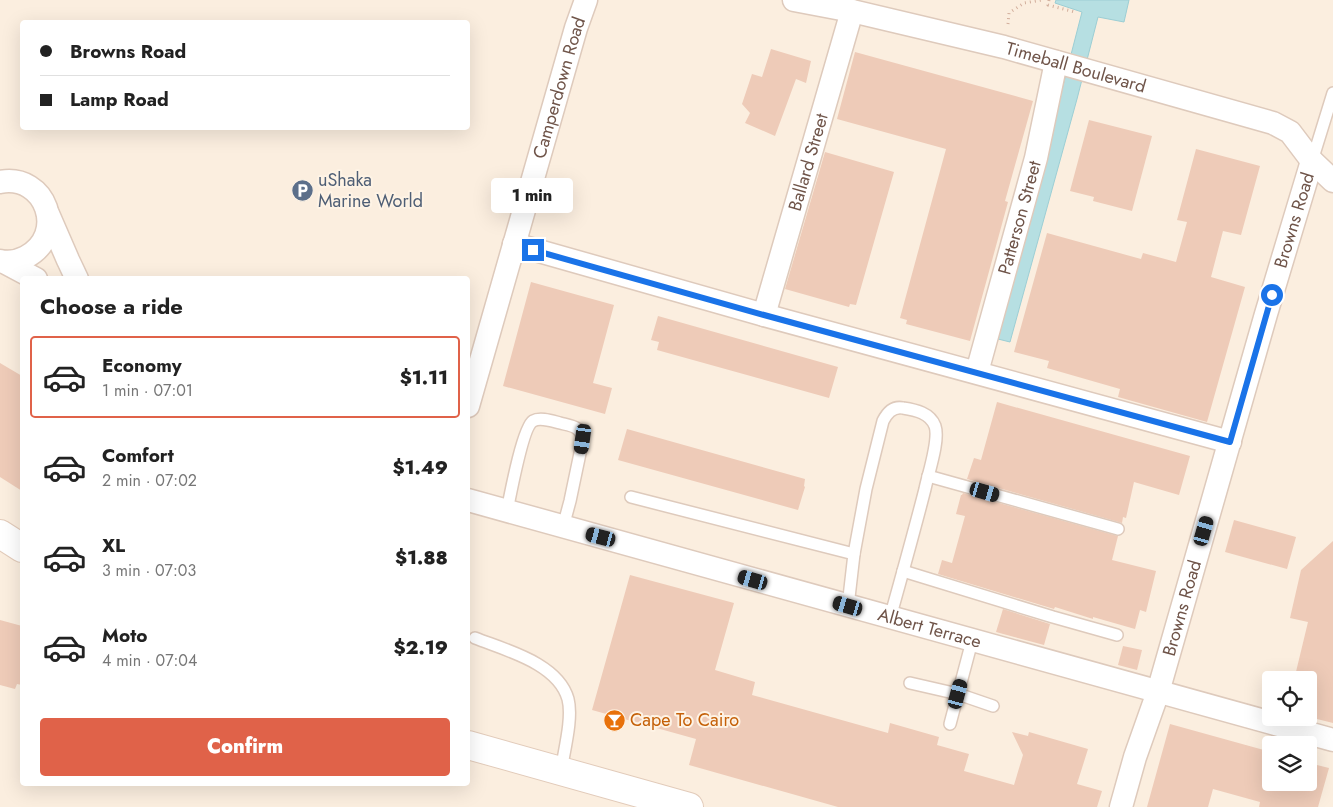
<!DOCTYPE html>
<html lang="en">
<head>
<meta charset="utf-8">
<style>
  body { margin:0; font-family:Jost,sans-serif; background:#f6f6f6; color:#222; height:100vh; display:flex; flex-direction:column; font-size:19px; white-space:nowrap }
  * { box-sizing:border-box; margin:0 }
  p { font-size:16px; color:#767676 }
  .icon { flex:none; width:28px; height:28px; fill:none; stroke:currentColor; stroke-width:2; stroke-linecap:round; stroke-linejoin:round }
  .map { position:relative; flex:1; overflow:hidden }
  .drawer { position:absolute; left:20px; top:276px; width:450px; height:510px; display:flex; flex-direction:column; background:#fff; border-radius:5px; box-shadow:0 5px 20px #0002 }
  .drawer>* { flex:none }
  .guide { position:absolute; left:20px; top:20px; width:450px; height:110px; border-radius:5px; box-shadow:0 5px 20px #0002; display:grid; align-content:center; height:110px; padding:0 20px; background:#fff }
  .buttons { position:absolute; left:1262px; top:671px; display:grid; gap:10px }
  .buttons a { display:grid; place-items:center; width:55px; height:55px; border-radius:5px; background:#fff; box-shadow:0 5px 20px #0002; font-size:25px }
  .end { position:absolute; width:22px; height:22px; margin:-11px; border:6px solid #1a73e8; background:#fff; box-shadow:0 0 0 2px #fff }
  .from { border-radius:50% }
  .bubble { position:absolute; height:35px; border-radius:5px; background:#fff; box-shadow:0 5px 20px #0002; font-size:16px; font-weight:800; line-height:35px; text-align:center }
  .car { position:absolute; width:15px; height:30px; margin:-15px -8px; border-radius:6px; box-shadow:0 0 4px 1px #0007; background:linear-gradient(#222 24%,#8ab4d8 0 40%,#222 0 76%,#8ab4d8 0 86%,#222 0) }
  .guide b { display:flex; align-items:center; gap:18px; height:48px; font-size:19px }
  .guide b+b { border-top:1px solid #e0e0e0 }
  .guide i { width:12px; height:12px; background:#222 }
  ul { padding:0; list-style:none }
  li { display:flex; align-items:center; gap:15px; height:82px; margin:0 10px 8px; padding:0 10px; border:2px solid transparent; border-radius:5px }
  li div { flex:1 }
  li b { display:block; font-size:19px }
  li em { font-style:normal; font-weight:800 }
  li.on { border-color:#e06249 }
  li>.icon { width:45px; height:45px; stroke-width:1.5 }
  h2 { padding:0 20px; font-size:22px; line-height:60px }
  .action { display:flex; gap:10px; margin-top:auto; padding:10px 20px }
  .action a { flex:1; height:58px; border-radius:5px; background:#e06249; color:#fff; font-size:20px; font-weight:800; line-height:58px; text-align:center }
  .map>svg:first-child { display:block }
</style>
</head>
<body>
<div class="map">
<svg width="1333" height="807" viewBox="0 0 1333 807">
  <rect width="100%" height="100%" fill="#fbeedf"/>
  <!-- water -->
  <polygon fill="#b6dfe2" stroke="#9cced4" points="1056,0 1129,0 1124,22 1098,17 1077,99 1010,342 990,337 1043,163 1082,12 1055,3"/>
  <!-- building -->
  <g fill="#eecbb8">
    <polygon points="771,49 811,61 806,83 796,79 775,136 745,123 750,113 742,104 752,74 762,77"/>
    <polygon points="855,52 1033,101 1005,201 1008,202 970,341 906,324 907,320 900,318 946,149 837,119"/>
    <polygon points="1089,120 1152,136 1132,211 1093,201 1094,197 1070,191"/>
    <polygon points="1196,149 1260,166 1241,235 1223,231 1211,277 1245,287 1207,422 1118,397 1120,389 1047,368 1049,361 1014,352 1047,233 1141,259 1143,253 1176,262 1187,222 1177,220"/>
    <polygon points="825,152 894,172 856,305 850,304 849,307 785,289"/>
    <polygon points="531,282 614,305 593,383 612,388 605,414 503,386"/>
    <polygon points="658,316 838,367 829,398 657,350 659,342 651,340"/>
    <polygon points="0,363 22,376 22,491 0,477"/>
    <polygon points="997,402 1190,456 1179,495 1134,482 1126,518 1123,517 1122,523 967,479 974,458 981,460"/>
    <polygon points="627,429 805,479 804,486 805,487 798,510 618,460"/>
    <polygon points="963,493 1118,536 1112,560 1156,571 1146,612 1140,610 1135,629 1093,617 1093,619 1055,607 1054,609 938,574 942,560 952,563 965,516 956,514 961,495 962,495"/>
    <polygon points="1234,520 1296,537 1287,569 1225,552"/>
    <polygon points="1333,541 1333,723 1309,717 1309,680 1294,680 1308,622 1290,618 1301,570"/>
    <polygon points="630,575 734,603 715,670 755,682 752,695 888,733 890,723 939,737 937,745 969,754 964,771 1014,785 1023,755 1012,732 1028,736 1029,732 1088,749 1077,784 1102,791 1097,807 838,807 689,765 696,739 592,710"/>
    <polygon points="1003,609 1050,624 1044,645 996,632"/>
    <polygon points="0,620 22,626 22,685 17,684 15,689 0,685"/>
    <polygon points="1123,646 1142,650 1137,670 1118,665"/>
    <polygon points="1170,724 1271,752 1271,782 1309,782 1309,763 1329,768 1318,807 1259,807 1260,802 1213,789 1208,807 1147,807"/>
  </g>
  <g fill="none" stroke-linecap="round" stroke-linejoin="round">
    <defs>
      <g id="lane">
        <polyline points="1312,161 1333,93"/>
        <polyline points="928,476 1118,529"/>
        <polyline points="631,497 854,554"/>
        <path d="M507 511C510 496 523 427 533 421 540 417 552 421 560 423 572 426 580 426 583 439L570 501 563 527"/>
        <polyline points="903,571 1053,617 1117,635"/>
        <path d="M848 606 854 554 866 489 883 421C887 413 893 406 903 408 916 410 930 413 935 426 940 440 928 474 925 489 914 532 902 575 890 618"/>
        <path d="M475 638C505 650 558 663 568 699 573 718 564 751 561 771"/>
        <polyline points="910,683 958,694 993,706"/>
        <polyline points="950,724 972,641"/>
      </g>
      <g id="street">
        <path id="s1" d="M794 0 852 11 1004 47 1273 123 1290 132 1312 161 1333 181"/>
        <path d="M0 182C46 173 68 235 26 257 18 261 9 263 0 261"/>
        <polyline points="48,214 68,260 77,279"/>
        <polyline points="514,244 764,315 1230,442"/>
        <polyline points="4,262 36,279"/>
        <path id="s2" d="M764 315 852 11"/>
        <path id="s3" d="M977 372 1036 158 1056 62"/>
        <path id="s4" d="M468 406 576 28 586 0"/>
        <path id="s5" d="M468 500 1333 740"/>
        <path id="s6" d="M1121 807 1135 757 1158 692 1266 314 1312 161"/>
      </g>
      <g id="secondary">
        <polyline points="0,534 22,548"/>
        <polyline points="468,745 689,807"/>
      </g>
    </defs>
    <!-- lane casing -->
    <use href="#lane" stroke="#decabc" stroke-width="14"/>
    <!-- street casing -->
    <use href="#street" stroke="#decabc" stroke-width="25"/>
    <!-- secondary casing -->
    <use href="#secondary" stroke="#e2cbba" stroke-width="30"/>
    <!-- path -->
    <g stroke="#d2ae9c" stroke-width="3" stroke-dasharray="1 4" stroke-linecap="butt">
      <polyline points="1049,0 1048,5 1075,12"/>
      <polyline points="1008,24 1009,13 1024,3 1042,0"/>
    </g>
    <!-- lane -->
    <use href="#lane" stroke="#fff" stroke-width="11"/>
    <!-- street -->
    <use href="#street" stroke="#fff" stroke-width="22"/>
    <!-- secondary -->
    <use href="#secondary" stroke="#fff" stroke-width="28"/>
  </g>
  <g fill="none" stroke-linecap="round" stroke-linejoin="round">
    <!-- route -->
    <polyline stroke="#1a73e8" stroke-width="6" points="533,250 764,315 1230,442 1272,295"/>
  </g>
  <!-- icons -->
  <defs>
    <symbol id="parking-disc" viewBox="-11 -11 22 22"><circle r="9.5" fill="#5c6f8a" stroke="#fef3e5"/><path d="M-3.5-5.5H1a3.5 3.5 0 0 1 0 7H-1V5.5H-3.5ZM-1-3.4V-.6H.8a1.4 1.4 0 0 0 0-2.8Z" fill="#fff"/></symbol>
    <symbol id="bar-disc" viewBox="-11 -11 22 22"><circle r="9.5" fill="#e8710a" stroke="#fef3e5"/><path d="M-6-5H6L.8 .8V4.5H3.5V6h-7V4.5H-.8V.8Z" fill="#fff"/></symbol>
  </defs>
  <g fill-rule="evenodd">
    <use href="#parking-disc" x="290" y="178" width="25" height="25"/>
    <use href="#bar-disc" x="602" y="708" width="25" height="25"/>
  </g>
  <g text-anchor="middle" stroke-width="4" stroke-linejoin="round" paint-order="stroke">
    <!-- street labels -->
    <g font-size="18" fill="#6f5449" stroke="#fef3e5">
      <text dy="6" stroke="none"><textPath href="#s1" startOffset="290">Timeball Boulevard</textPath></text>
      <text dy="6" stroke="none"><textPath href="#s4" startOffset="331">Camperdown Road</textPath></text>
      <text dy="6" stroke="none"><textPath href="#s2" startOffset="159">Ballard Street</textPath></text>
      <text dy="6" stroke="none"><textPath href="#s3" startOffset="160">Patterson Street</textPath></text>
      <text dy="6" stroke="none"><textPath href="#s6" startOffset="612">Browns Road</textPath></text>
      <text dy="6" stroke="none"><textPath href="#s6" startOffset="208">Browns Road</textPath></text>
      <text dy="6" stroke="none"><textPath href="#s5" startOffset="479">Albert Terrace</textPath></text>
    </g>
    <!-- service labels -->
    <g font-size="18" fill="#4e5e75" stroke="#fef3e5" text-anchor="start">
      <text x="318" y="186">uShaka<tspan x="318" dy="21">Marine World</tspan></text>
    </g>
    <!-- food labels -->
    <g font-size="18" fill="#c56008" stroke="#fef3e5" text-anchor="start">
      <text x="630" y="726">Cape To Cairo</text>
    </g>
  </g>
</svg>
<div class="buttons">
<a><svg class="icon" aria-label="locate" viewBox="0 0 24 24"><circle cx="12" cy="12" r="6"/><path d="M12 2v4M12 18v4M2 12h4M18 12h4"/></svg></a>
<a><svg class="icon" aria-label="layers" viewBox="0 0 24 24"><path d="M12 4l9 5-9 5-9-5zM3 14l9 5 9-5"/></svg></a>
</div>
<i class="end from" style="left:1272px;top:295px"></i>
<i class="end" style="left:533px;top:250px"></i>
<div class="bubble" style="left:491px;top:178px;width:82px">1 min</div>
<i class="car" style="left:583px;top:439px;rotate:188deg"></i>
<i class="car" style="left:985px;top:492px;rotate:106deg"></i>
<i class="car" style="left:1204px;top:531px;rotate:16deg"></i>
<i class="car" style="left:601px;top:537px;rotate:285deg"></i>
<i class="car" style="left:753px;top:580px;rotate:286deg"></i>
<i class="car" style="left:848px;top:606px;rotate:286deg"></i>
<i class="car" style="left:958px;top:694px;rotate:15deg"></i>
<div class="guide">
<b><i class="from"></i>Browns Road</b>
<b><i></i>Lamp Road</b>
</div>
<section class="drawer">
<h2>Choose a ride</h2>
<ul>
<li class="on"><svg class="icon" aria-label="car" viewBox="0 0 24 24"><path d="M5 17H2v-5l4-1 3-4h7l3 4 3 1v5h-3M9 17h6M6 11h13"/><circle cx="7" cy="17" r="2"/><circle cx="17" cy="17" r="2"/></svg><div><b>Economy</b><p>1 min · 07:01</p></div><em>$1.11</em></li>
<li><svg class="icon" aria-label="car" viewBox="0 0 24 24"><path d="M5 17H2v-5l4-1 3-4h7l3 4 3 1v5h-3M9 17h6M6 11h13"/><circle cx="7" cy="17" r="2"/><circle cx="17" cy="17" r="2"/></svg><div><b>Comfort</b><p>2 min · 07:02</p></div><em>$1.49</em></li>
<li><svg class="icon" aria-label="car" viewBox="0 0 24 24"><path d="M5 17H2v-5l4-1 3-4h7l3 4 3 1v5h-3M9 17h6M6 11h13"/><circle cx="7" cy="17" r="2"/><circle cx="17" cy="17" r="2"/></svg><div><b>XL</b><p>3 min · 07:03</p></div><em>$1.88</em></li>
<li><svg class="icon" aria-label="car" viewBox="0 0 24 24"><path d="M5 17H2v-5l4-1 3-4h7l3 4 3 1v5h-3M9 17h6M6 11h13"/><circle cx="7" cy="17" r="2"/><circle cx="17" cy="17" r="2"/></svg><div><b>Moto</b><p>4 min · 07:04</p></div><em>$2.19</em></li>
</ul>
<div class="action"><a>Confirm</a></div>
</section>
</div>
</body>
</html>
